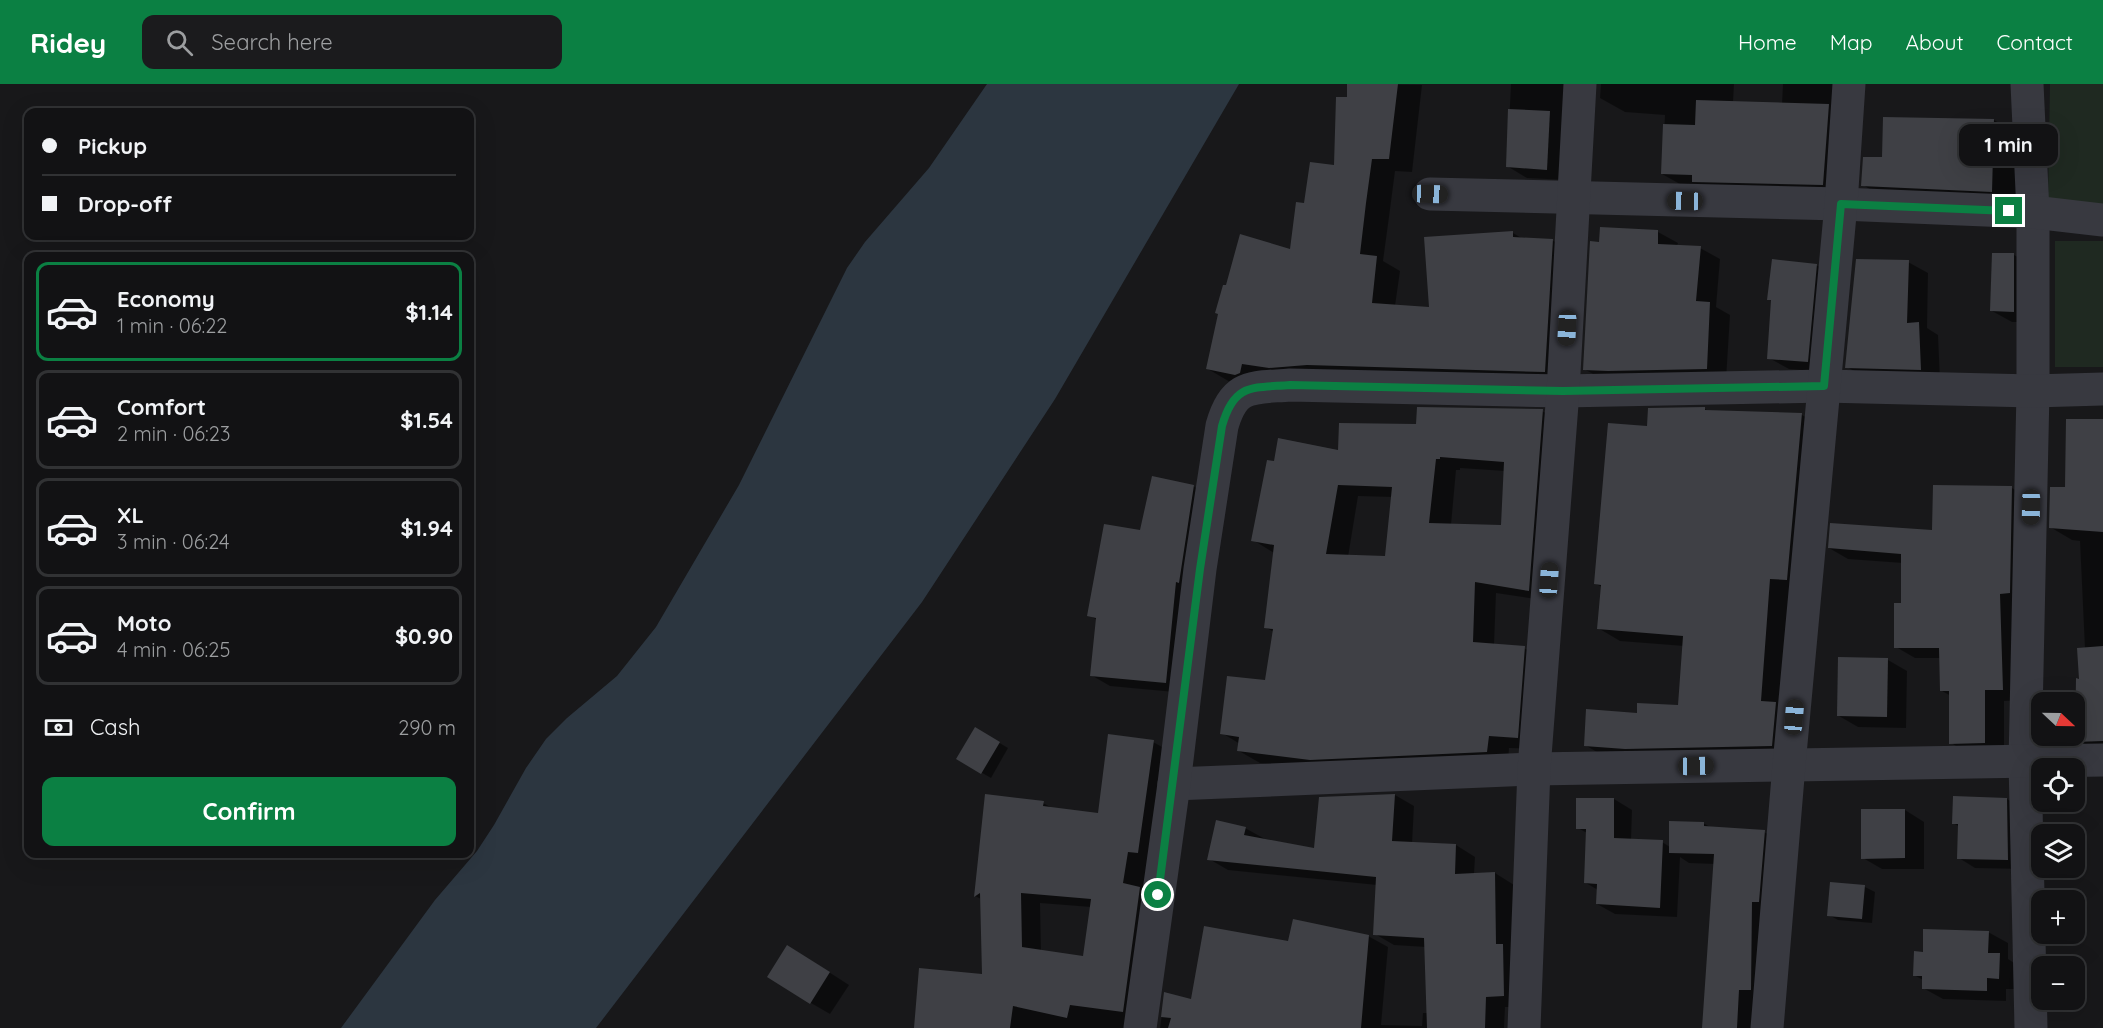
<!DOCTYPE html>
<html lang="en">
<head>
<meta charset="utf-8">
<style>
  body { margin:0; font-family:Quicksand,sans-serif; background:#1b1b1d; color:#f1f3f6; height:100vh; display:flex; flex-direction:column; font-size:22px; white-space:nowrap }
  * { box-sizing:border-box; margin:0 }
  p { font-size:20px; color:#9c9ea0 }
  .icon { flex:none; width:33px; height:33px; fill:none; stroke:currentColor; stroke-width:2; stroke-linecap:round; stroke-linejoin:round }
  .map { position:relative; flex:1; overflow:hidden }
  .side { position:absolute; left:24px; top:168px; width:450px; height:606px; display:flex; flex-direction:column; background:#121214; border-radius:12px; box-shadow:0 6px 24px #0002,0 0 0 2px #313234 }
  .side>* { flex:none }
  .hud { position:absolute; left:24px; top:24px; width:450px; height:132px; border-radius:12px; box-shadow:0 6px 24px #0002,0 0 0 2px #313234; display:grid; align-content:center; height:132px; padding:0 18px; background:#121214 }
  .needle { width:39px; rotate:112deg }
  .buttons { position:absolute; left:2031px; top:608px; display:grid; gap:12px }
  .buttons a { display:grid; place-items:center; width:54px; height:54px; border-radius:12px; background:#121214; box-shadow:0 6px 24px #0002,0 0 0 2px #313234; font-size:30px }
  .end { position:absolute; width:27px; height:27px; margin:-14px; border:8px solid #0b8043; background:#fff; box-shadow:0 0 0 3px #fff }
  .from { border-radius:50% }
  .bubble { position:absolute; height:42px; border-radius:12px; background:#121214; box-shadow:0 6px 24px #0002,0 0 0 2px #313234; font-size:20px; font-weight:700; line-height:42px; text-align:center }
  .car { position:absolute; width:18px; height:36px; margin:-18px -9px; border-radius:8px; box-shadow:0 0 4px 2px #0007; background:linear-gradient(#222 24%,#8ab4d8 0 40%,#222 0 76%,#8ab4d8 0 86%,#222 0) }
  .hud b { display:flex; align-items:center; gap:21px; height:57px; font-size:22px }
  .hud b+b { border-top:2px solid #313234 }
  .hud i { width:15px; height:15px; background:#f1f3f6 }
  ul { padding:10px 0 0; list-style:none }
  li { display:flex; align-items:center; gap:18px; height:99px; margin:0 12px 9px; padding:0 6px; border:3px solid #313234; border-radius:12px }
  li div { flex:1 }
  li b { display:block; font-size:22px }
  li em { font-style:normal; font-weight:700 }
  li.active { border-color:#0b8043 }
  li>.icon { width:54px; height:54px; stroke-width:1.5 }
  .pay { display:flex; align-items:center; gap:15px; height:66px; padding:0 18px; font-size:22px }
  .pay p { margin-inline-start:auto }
  .cta { display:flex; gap:12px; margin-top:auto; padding:12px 18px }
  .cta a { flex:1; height:69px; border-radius:12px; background:#0b8043; color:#fff; font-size:24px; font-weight:700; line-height:69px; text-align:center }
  header { display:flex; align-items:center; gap:36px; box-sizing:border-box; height:84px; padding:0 30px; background:#0b8043; color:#fff }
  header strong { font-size:28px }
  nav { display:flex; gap:33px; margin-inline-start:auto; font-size:21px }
  .search { width:420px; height:54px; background:#1b1b1d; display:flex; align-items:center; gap:15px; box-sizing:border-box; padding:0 21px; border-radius:12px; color:#9c9ea0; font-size:22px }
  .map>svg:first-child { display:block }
</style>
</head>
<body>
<header>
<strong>Ridey</strong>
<div class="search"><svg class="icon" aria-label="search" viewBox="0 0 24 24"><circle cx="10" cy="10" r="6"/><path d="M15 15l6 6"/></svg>Search here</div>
<nav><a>Home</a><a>Map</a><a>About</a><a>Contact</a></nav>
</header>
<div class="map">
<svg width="2103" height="944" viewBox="0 0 2103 944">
  <rect width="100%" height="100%" fill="#18181a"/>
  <!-- green -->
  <g fill="#1f2921">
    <polygon points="2050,0 2103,0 2103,121 2048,116"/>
    <rect x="2055" y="157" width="48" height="126"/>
  </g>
  <!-- water -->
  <polygon fill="#2c3640" points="987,0 1239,0 1055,315 922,518 596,944 341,944 435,816 477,767 494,741 526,684 546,655 567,634 617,592 656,543 739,401 847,184 865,158 929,84"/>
  <!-- shadow -->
  <g fill="#0007" fill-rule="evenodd">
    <polygon points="1349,0 1422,1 1412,88 1395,87 1389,133 1383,177 1400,187 1395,222 1430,224 1513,149 1523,155 1552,156 1575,170 1568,300 1230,298 1208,285 1292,167 1305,121 1336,83 1348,15"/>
    <polygon points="1511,0 1570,0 1566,96 1527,94 1507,82"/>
    <polygon points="1601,0 1734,0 1733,18 1782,20 1783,0 1862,0 1848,114 1687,104 1662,90 1665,31 1625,28 1600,14"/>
    <polygon points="1994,36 2023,53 2020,123 1891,118 1863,101 1883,75"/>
    <polygon points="1658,148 1678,159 1677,162 1700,164 1720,175 1716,223 1730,231 1726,296 1604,296 1584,285 1600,159"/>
    <polygon points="2014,171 2034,182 2034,238 2012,238 1992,227"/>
    <polygon points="1908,178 1928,189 1927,244 1938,251 1940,296 1867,294 1847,283"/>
    <polygon points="1816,181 1836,192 1827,288 1789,285 1769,274 1773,218 1769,215"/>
    <polygon points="1705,325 1710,328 1802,331 1823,343 1793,674 1607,674 1585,661 1638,630 1680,622 1684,562 1620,557 1598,544 1602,503 1596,500 1648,344"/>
    <path d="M1542 327 1563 339 1549 517 1496 509 1494 561 1524 564 1545 576 1538 665 1509 664 1508 679 1332 687 1260 679 1239 667 1240 660 1222 649 1266 598 1274 548 1265 543 1274 469 1253 456 1275 379 1339 368 1418 342ZM1460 384 1505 387 1503 442 1451 441 1456 386H1460ZM1358 412 1392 413 1387 474 1348 473Z"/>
    <polygon points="2103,337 2103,669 2098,669 2076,657 2080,596 2085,565 2080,457 2072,456 2050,443 2066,405"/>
    <polygon points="1193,402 1212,413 1185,609 1110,602 1091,591 1097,536 1089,531 1141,448"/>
    <polygon points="2012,404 2031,415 2021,616 2004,617 2004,669 1970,670 1951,659 1951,612 1942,607 1941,574 1915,574 1896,563 1903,521 1903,479 1848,475 1829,464 1933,448"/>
    <polygon points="1888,576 1907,587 1906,644 1858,643 1839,632"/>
    <polygon points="976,645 1008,664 991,694 958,675"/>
    <path d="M1153 658 1173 669 1142 944H915L984 891 981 815 975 812 1043 719 1054 725 1099 730ZM1040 819 1091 823 1084 874 1041 867Z"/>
    <polygon points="1395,711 1414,722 1412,760 1456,761 1475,773 1474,790 1495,789 1514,801 1524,923 1505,923 1504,944 1160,944 1165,910 1193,916 1290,859 1368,852 1388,863 1381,941 1422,942 1423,929 1428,929 1426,863 1394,861 1375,850 1377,801 1228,786 1209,775 1245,744 1265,755 1315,765"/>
    <polygon points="1614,715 1632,726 1631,756 1662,758 1670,763 1703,739 1712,744 1764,748 1783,759 1756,944 1704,944 1715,780 1689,779 1680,773 1677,833 1615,830 1597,820 1598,806 1586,799 1587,749 1578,744"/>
    <polygon points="2007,715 2023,724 2024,785 1975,784 1959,774 1960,743 1953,739"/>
    <polygon points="1905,726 1924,738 1924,785 1882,785 1863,774"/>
    <polygon points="1832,800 1865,803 1875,808 1872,839 1838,836 1829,831"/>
    <polygon points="1988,848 2008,859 2008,875 2019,882 2019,905 2006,905 2006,917 1943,915 1923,904 1923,896 1914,891"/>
    <polygon points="807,874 849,901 830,930 811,919"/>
  </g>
  <!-- building -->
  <g fill="#3f4045" fill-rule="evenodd">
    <polygon points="1347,0 1398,0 1389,75 1372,75 1366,119 1360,170 1377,172 1372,219 1429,223 1424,153 1513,147 1513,153 1553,155 1545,288 1307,281 1269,284 1242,280 1240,289 1235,291 1206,285 1218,230 1215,229 1223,201 1226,201 1240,150 1290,165 1296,118 1304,119 1310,78 1334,81 1336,13 1347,13"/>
    <polygon points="1696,16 1829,20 1823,101 1692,98 1692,91 1661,90 1663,40 1695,41"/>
    <polygon points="1508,25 1550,27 1547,86 1506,83"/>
    <polygon points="1883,33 1994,35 1992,108 1861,102 1863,73 1882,73"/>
    <polygon points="1600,143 1658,146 1658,160 1701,162 1696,217 1710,218 1707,285 1608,287 1583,286 1590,157 1599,158"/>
    <polygon points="1992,169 2014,169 2014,228 1990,227"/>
    <polygon points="1772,175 1817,180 1808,278 1767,275 1771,216 1767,216"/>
    <polygon points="1856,175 1909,176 1907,239 1919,238 1921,286 1845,284"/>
    <path d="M1417 323 1543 325 1529 507 1475 498 1473 558 1525 562 1518 654 1489 652 1487 668 1310 676 1237 667 1239 653 1220 650 1227 592 1265 596 1273 545 1264 544 1274 461 1251 457 1267 376 1274 377 1278 354 1338 366 1339 339 1416 340ZM1440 373 1504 378 1501 441 1429 439 1436 375H1440ZM1338 401 1392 403 1385 472 1326 470Z"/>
    <polygon points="1705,323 1705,326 1802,329 1787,496 1770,495 1761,617 1776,618 1772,662 1625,665 1584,662 1586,625 1637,629 1637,619 1678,621 1683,552 1597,545 1601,501 1594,500 1608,339 1647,342 1648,324"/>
    <polygon points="2066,335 2103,335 2103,448 2049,444 2050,403 2065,403"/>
    <polygon points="1152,392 1194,401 1179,499 1176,498 1166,599 1090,592 1096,534 1087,532 1104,440 1140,446"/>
    <polygon points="1933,401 2012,402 2010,509 2000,510 2003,606 1985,606 1985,659 1949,660 1949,607 1940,607 1939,564 1894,564 1894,519 1901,519 1901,470 1828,464 1830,439 1932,446"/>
    <polygon points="2103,562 2103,657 2075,658 2076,594 2079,595 2077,564"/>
    <polygon points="1838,573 1888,574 1887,633 1837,632"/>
    <polygon points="975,643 1000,658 981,690 956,675"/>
    <path d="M1108 650 1154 656 1138 769 1128 768 1123 799 1140 803 1123 928 1070 921 1067 934 1013 922 1010 944H914L919 884 982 890 980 809 974 813 985 710 1044 717 1043 722 1098 729ZM1021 809 1091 815 1083 872 1022 863Z"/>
    <polygon points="1395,710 1392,757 1456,760 1455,790 1495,788 1496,860 1503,860 1504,912 1486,913 1485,944 1427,944 1424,854 1373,851 1376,793 1207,776 1216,736 1246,743 1244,751 1314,764 1319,713"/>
    <polygon points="1953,712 2007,714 2008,776 1957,775 1958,740 1952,740"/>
    <polygon points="1576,714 1614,714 1614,754 1663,756 1660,824 1596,820 1597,800 1584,799 1586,745 1576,745"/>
    <polygon points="1861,725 1905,725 1905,774 1861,775"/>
    <polygon points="1669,737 1704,738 1704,742 1765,746 1759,818 1752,818 1751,906 1739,906 1737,944 1702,944 1714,770 1669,769"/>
    <polygon points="1830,798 1865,801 1862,835 1827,832"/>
    <polygon points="1293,835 1369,851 1361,944 1168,944 1171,934 1161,933 1164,908 1191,915 1204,842 1288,857"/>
    <polygon points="1923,845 1989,847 1988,869 2000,869 1999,895 1987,894 1987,907 1922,905 1922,892 1913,892 1914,867 1923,868"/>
    <polygon points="787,861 830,888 810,920 767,893"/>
  </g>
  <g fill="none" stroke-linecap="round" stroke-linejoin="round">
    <!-- minor -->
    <g stroke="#383940" stroke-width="33">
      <polyline points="2027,0 2033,128 2033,307 2025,678 2031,944"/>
      <polyline points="1430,110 1841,120 2033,128 2103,136"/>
      <polyline points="1174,700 1534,685 2103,676"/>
      <path d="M1140 944 1174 700 1200 485 1222 342C1234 299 1252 304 1290 301L1563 307 1824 302 2033 307 2103 305"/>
      <polyline points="1524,944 1534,685 1563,307 1580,0"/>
      <polyline points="1767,944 1789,681 1841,120 1849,0"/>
    </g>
  </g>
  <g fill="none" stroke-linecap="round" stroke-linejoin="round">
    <!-- route -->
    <path stroke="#0b8043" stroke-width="8" d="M1158 811 1200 485 1222 342C1234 299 1252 304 1290 301L1563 307 1824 302 1841 120 2009 127"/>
  </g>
</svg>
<div class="buttons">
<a><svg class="needle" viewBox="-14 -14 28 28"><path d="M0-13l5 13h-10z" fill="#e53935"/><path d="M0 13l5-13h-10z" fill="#9c9ea0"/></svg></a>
<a><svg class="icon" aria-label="locate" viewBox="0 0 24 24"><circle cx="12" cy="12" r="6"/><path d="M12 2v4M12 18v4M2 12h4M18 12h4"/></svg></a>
<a><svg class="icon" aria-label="layers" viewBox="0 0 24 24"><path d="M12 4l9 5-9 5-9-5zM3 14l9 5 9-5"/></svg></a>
<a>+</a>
<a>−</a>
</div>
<i class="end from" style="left:1158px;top:811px"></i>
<i class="end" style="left:2009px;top:127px"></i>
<div class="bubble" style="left:1959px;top:40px;width:99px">1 min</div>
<i class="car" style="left:1430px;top:110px;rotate:92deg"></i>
<i class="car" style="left:1685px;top:117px;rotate:271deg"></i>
<i class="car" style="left:1567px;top:244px;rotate:183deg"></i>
<i class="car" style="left:2031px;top:423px;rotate:181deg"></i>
<i class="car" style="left:1549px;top:496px;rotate:4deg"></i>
<i class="car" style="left:1794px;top:633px;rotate:5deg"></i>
<i class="car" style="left:1696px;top:682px;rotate:89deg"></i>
<div class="hud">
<b><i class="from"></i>Pickup</b>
<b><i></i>Drop-off</b>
</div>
<section class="side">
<ul>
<li class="active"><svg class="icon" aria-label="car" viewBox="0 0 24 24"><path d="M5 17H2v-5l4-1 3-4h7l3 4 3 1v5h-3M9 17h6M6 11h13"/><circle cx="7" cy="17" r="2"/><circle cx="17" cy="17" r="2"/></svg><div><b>Economy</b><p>1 min · 06:22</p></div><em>$1.14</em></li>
<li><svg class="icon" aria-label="car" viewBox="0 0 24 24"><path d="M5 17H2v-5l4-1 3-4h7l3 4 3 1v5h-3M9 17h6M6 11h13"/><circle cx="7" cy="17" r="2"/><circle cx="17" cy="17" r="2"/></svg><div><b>Comfort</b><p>2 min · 06:23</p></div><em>$1.54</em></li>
<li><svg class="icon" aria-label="car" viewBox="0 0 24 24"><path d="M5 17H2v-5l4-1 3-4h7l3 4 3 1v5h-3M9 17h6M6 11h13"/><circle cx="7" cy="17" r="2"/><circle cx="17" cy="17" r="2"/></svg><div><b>XL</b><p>3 min · 06:24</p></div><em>$1.94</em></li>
<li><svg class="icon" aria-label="car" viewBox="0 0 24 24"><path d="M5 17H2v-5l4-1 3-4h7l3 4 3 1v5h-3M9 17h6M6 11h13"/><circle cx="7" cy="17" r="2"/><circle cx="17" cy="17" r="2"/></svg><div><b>Moto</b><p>4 min · 06:25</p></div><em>$0.90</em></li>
</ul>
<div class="pay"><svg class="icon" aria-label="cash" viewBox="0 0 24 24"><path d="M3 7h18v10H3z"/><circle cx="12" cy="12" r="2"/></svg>Cash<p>290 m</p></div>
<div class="cta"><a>Confirm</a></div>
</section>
</div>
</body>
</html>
